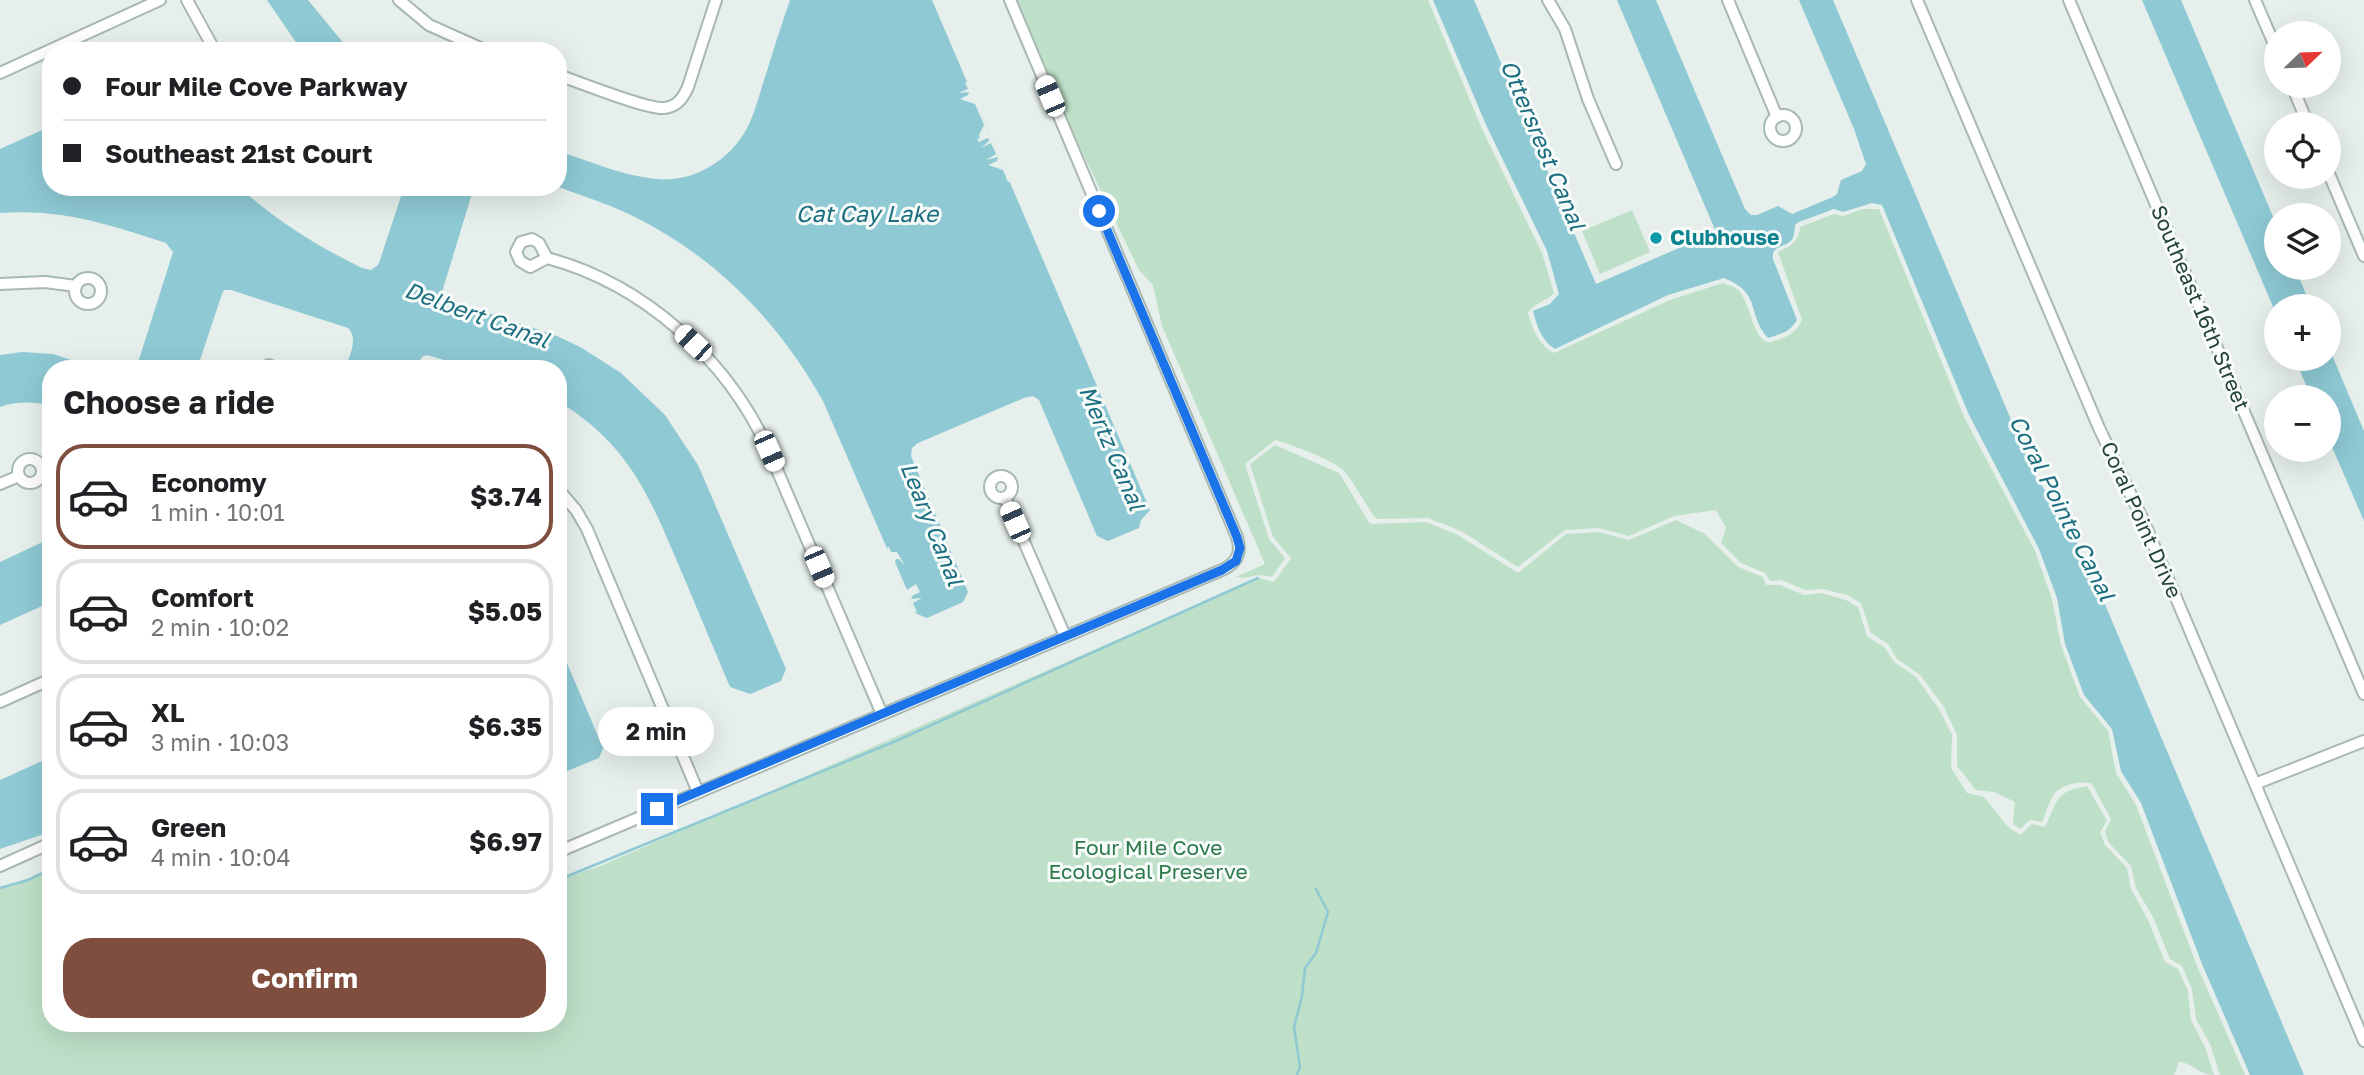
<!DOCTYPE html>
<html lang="en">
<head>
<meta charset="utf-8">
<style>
  body { margin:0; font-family:"Golos Text",sans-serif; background:#f2f2f2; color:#202124; height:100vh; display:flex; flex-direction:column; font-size:26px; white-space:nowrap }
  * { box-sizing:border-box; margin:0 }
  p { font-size:23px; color:#757577 }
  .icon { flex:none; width:38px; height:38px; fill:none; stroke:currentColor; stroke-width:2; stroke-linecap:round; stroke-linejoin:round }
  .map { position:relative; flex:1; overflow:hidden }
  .panel { position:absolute; left:42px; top:360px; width:525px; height:672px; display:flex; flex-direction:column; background:#fff; border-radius:28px; box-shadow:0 7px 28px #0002 }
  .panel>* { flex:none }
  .top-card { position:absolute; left:42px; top:42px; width:525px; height:154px; border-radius:28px; box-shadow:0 7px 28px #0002; display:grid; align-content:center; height:154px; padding:0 21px; background:#fff }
  .needle { width:46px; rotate:67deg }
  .buttons { position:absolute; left:2264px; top:21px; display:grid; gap:14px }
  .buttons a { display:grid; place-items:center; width:77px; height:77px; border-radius:50%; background:#fff; box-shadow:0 7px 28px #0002; font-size:35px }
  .end { position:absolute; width:32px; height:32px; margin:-16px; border:9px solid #1a73e8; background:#fff; box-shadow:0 0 0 4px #fff }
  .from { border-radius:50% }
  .bubble { position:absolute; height:49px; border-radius:24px; background:#fff; box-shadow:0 7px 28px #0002; font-size:23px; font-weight:700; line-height:49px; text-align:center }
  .car { position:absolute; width:21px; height:42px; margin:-21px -10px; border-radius:9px; box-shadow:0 0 5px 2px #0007; background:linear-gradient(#fff 24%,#345 0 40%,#fff 0 76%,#345 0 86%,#fff 0) }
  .top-card b { display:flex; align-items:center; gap:24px; height:66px; font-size:26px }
  .top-card b+b { border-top:2px solid #e0e0e0 }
  .top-card i { width:18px; height:18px; background:#202124 }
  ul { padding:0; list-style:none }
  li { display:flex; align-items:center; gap:21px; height:105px; margin:0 14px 10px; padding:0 7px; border:4px solid #e0e0e0; border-radius:28px }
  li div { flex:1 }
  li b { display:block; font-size:26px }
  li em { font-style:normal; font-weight:700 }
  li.selected { border-color:#7f4e3f }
  li>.icon { width:63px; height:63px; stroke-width:1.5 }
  h2 { padding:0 21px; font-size:32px; line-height:84px }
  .cta { display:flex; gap:14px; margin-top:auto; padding:14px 21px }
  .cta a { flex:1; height:80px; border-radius:28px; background:#7f4e3f; color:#fff; font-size:28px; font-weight:700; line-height:80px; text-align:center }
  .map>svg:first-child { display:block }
</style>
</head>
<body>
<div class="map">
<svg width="2364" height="1075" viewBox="0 0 2364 1075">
  <rect width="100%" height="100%" fill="#e6efeb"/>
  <!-- green -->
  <g fill="#bfe0c8">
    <path d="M1009 0H1428L1482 129 1542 253 1554 293C1547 301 1532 304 1528 313 1533 330 1538 344 1554 353L1670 300 1723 283C1728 285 1734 286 1738 290 1750 301 1753 338 1767 342 1771 343 1779 339 1783 338 1793 334 1798 329 1802 320L1778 252C1791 246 1798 243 1800 227L1834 214 1843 216 1863 209H1879L1965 419 2035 551 2052 599 2061 645 2080 697 2108 731 2116 773 2136 805 2197 966 2245 1075H2220L2210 1044 2196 1019 2192 989 2182 966 2170 959 2154 919 2136 888 2131 866 2109 843 2105 832 2111 819 2092 784C2081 780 2061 785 2054 794 2049 802 2046 813 2042 822L2030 820 2020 829 2013 824 2015 802 1994 792 1976 790 1957 766V735L1944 707 1920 675 1897 659 1888 644 1871 633 1861 603 1847 595 1823 589 1805 590 1781 580 1770 581 1765 573 1741 563 1721 543 1726 528 1716 510 1674 516 1629 536 1599 528 1565 530 1518 567 1461 531 1428 518 1377 519C1366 507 1351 476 1342 469 1328 458 1292 445 1275 440L1245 464 1269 539 1285 558 1272 577C1254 572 1250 580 1236 577L1265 564 1162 326 1153 285 1139 270Z"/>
    <polygon points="1632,210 1650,252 1600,274 1582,231"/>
    <path d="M1275 445 1339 473 1370 524 1426 522 1458 535 1518 573 1566 534 1599 532 1629 540 1676 520 1705 534 1738 567 1763 577 1766 585H1780L1804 595 1821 593 1846 600 1858 607 1867 636 1885 648 1894 662 1916 677 1939 709 1952 735 1951 768 1967 793 1984 797 2007 826 2020 835 2032 824 2045 827C2059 799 2054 792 2087 786L2107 821 2100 832 2105 845 2127 868 2131 889 2149 922 2165 962 2178 969 2188 991 2191 1020 2205 1047 2214 1075C2200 1075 2193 1063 2179 1062L2174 1075H0V888L28 880 51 869V1024H558V880L603 865 1258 578 1274 582 1291 558 1273 537 1250 464Z"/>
  </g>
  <!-- water -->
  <g fill="#8ec9d4">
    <polygon points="267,0 308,0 350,51 302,51"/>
    <path d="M790 0H932L1150 510 1141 520 1139 528 1108 541 1097 536 1039 400 1033 396 1024 398 918 443 912 448 911 456 968 592 963 602 927 618 915 613 823 401C778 321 716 257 633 216 609 204 583 196 558 187V151C590 161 623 176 656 179 696 183 734 158 750 122 757 106 761 88 767 71 774 47 782 24 790 0Z"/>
    <path d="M1433 0H1474L1596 284 1716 232 1617 0H1656L1745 209 1751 215H1757L1778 206 1792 214 1833 197 1837 194 1841 180 1862 171 1866 164 1854 129 1799 0H1833L2035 476 2066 521 2096 583 2304 1075H2250L2202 964 2141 803 2121 771 2112 729 2084 695 2065 644 2057 598 2039 549 1969 415 1882 205 1872 203 1843 212 1834 209 1799 222 1795 225C1795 227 1794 236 1793 238 1787 249 1771 243 1773 259L1797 320C1790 332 1781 334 1768 338 1746 313 1763 294 1724 278L1668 295 1555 349C1541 340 1537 326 1533 311L1550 304 1559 294 1547 251 1487 127Z"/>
    <polygon points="2142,0 2181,0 2277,226 2277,268 2295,268 2311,306 2277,306 2277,316"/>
    <path d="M51 126V187H239C277 221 317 246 362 268L371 270 378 265 380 260 404 187H474L442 292 447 299 557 336 582 348 621 373 665 415 698 465 786 669 781 681 750 694 730 687C714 649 698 611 682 573 650 498 631 446 558 401V369H475L427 355 422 357 415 369H345C349 356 359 339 348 328L231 290H224L222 294 197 369H136L173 252 166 243C106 224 65 209 0 213V149Z"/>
    <polygon points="2329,348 2364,431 2364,521 2329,440 2329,397 2311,397 2295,359 2329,359"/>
    <path d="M22 352 53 354 99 369H51V405C33 402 17 401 0 407V355Z"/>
    <polygon points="51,538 51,602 0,625 0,562"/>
    <polygon points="558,642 603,748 599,758 560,774"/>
    <polygon points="51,757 51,827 43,831 44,834 0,849 0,780"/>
  </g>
  <!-- pier -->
  <g fill="#e6efeb">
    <polygon points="970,81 979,101 983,114 981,115 1010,181 1008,182 1003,170 988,165 997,161 998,157 986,160 996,154 991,143 981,148 990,140 987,138 979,142 977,139 980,138 979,135 984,125 975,104 960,99 968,95 969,92 958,93 968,89 965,83"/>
    <polygon points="889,547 891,552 897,552 905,566 899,559 896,559 895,562 907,590 916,584 920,592 912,596 911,599 922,598 913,603 917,612 915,613 908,597 904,598 901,590 904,588 892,561 889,562 885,553 888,551 887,548"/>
  </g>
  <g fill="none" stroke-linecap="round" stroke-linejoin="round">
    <!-- stream -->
    <g stroke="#8ec9d4" stroke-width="2.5">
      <polyline points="558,880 896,741 1258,578"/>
      <polyline points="0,888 28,880 51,869"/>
      <polyline points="1297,1075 1300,1067 1294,1027 1302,996 1305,968 1316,953 1328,912 1316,889"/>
    </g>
    <defs>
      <g id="minor">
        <polyline points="187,0 215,51"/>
        <polyline points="399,0 429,25 487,51"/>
        <polyline points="1548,0 1565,29 1588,99 1616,164"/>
        <polyline points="1728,0 1777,117"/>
        <polyline points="1917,0 2099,428 2143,520 2364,1041"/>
        <polyline points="2069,0 2364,694"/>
        <polyline points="2255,0 2277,51"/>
        <polyline points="0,73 160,0"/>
        <path d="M558 75C579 82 648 110 664 108 677 107 683 98 688 87L716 0"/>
        <polyline points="2292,86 2308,124"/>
        <circle cx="1783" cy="128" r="13"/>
        <polyline points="2329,174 2364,256"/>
        <polygon points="532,239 539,243 547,258 530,267 520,261 516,252 521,242"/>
        <path d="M547 258C644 284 727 359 768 449L882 714"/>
        <circle cx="88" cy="291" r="13"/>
        <polyline points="0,284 45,282 76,286"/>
        <polyline points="259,369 269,365 277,369"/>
        <circle cx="30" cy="471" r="12"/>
        <circle cx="1001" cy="487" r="11"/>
        <polyline points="0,484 19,476"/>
        <polyline points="558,489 576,510 587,529 698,792"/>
        <polyline points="1005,498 1065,636"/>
        <polyline points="0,702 51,679"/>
        <polyline points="2255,784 2364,741"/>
        <path d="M558 852 1222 570C1237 563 1242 553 1237 537L1010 0"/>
        <polyline points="0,866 51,843"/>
      </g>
    </defs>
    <!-- minor casing -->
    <use href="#minor" stroke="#a8b8b2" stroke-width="14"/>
    <!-- minor -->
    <use href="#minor" stroke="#fff" stroke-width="10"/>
  </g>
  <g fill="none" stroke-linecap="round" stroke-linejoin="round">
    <!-- route -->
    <polyline stroke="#1a73e8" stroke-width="9" points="657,809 1222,570 1236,561 1240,548 1237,537 1099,211"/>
  </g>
  <!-- markers -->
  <circle fill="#0f9aa8" stroke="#f7fbf9" stroke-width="2.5" cx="1656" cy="238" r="7"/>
  <g text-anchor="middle" stroke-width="6" stroke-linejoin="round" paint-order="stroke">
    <!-- culture labels -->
    <g font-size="21" font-weight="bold" fill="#0d838f" stroke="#f7fbf9" text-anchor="start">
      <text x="1670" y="245">Clubhouse</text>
    </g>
    <!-- street labels -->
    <g font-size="21" fill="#24423a" stroke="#f7fbf9">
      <text transform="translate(2200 308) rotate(67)" y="7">Southeast 16th Street</text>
      <text transform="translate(2141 520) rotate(66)" y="7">Coral Point Drive</text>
    </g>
    <!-- park labels -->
    <g font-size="21" fill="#2d7a4b" stroke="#f7fbf9">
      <text x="1148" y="855">Four Mile Cove<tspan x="1148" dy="24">Ecological Preserve</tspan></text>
    </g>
    <!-- water labels -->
    <g font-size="23" font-style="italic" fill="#1c6f80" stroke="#f7fbf9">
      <text transform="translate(1543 145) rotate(67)" y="8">Ottersrest Canal</text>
      <text x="867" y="222">Cat Cay Lake</text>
      <text transform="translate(477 315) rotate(20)" y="8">Delbert Canal</text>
      <text transform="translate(1112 448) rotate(67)" y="8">Mertz Canal</text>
      <text transform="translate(2062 508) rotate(63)" y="8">Coral Pointe Canal</text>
      <text transform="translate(932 524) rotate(68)" y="8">Leary Canal</text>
    </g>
  </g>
</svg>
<div class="buttons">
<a><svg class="needle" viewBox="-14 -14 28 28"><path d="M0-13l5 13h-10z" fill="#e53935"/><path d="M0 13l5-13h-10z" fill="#757577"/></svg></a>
<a><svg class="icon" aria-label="locate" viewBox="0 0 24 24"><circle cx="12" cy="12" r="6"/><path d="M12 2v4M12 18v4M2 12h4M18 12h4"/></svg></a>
<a><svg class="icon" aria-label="layers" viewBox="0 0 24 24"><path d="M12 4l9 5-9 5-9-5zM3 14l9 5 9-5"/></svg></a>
<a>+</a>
<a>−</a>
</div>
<i class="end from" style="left:1099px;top:211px"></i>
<i class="end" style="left:657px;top:809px"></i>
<div class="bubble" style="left:598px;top:707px;width:116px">2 min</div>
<i class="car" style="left:1050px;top:96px;rotate:337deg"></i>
<i class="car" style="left:693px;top:343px;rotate:313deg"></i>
<i class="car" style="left:769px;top:451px;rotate:156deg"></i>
<i class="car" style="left:1015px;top:522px;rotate:336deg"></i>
<i class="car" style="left:819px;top:567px;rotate:157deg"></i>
<div class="top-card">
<b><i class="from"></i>Four Mile Cove Parkway</b>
<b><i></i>Southeast 21st Court</b>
</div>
<section class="panel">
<h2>Choose a ride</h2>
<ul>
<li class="selected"><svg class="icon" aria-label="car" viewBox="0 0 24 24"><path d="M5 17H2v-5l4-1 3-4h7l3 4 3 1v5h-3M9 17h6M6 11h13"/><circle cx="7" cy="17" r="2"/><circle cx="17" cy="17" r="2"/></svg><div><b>Economy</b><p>1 min · 10:01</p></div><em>$3.74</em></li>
<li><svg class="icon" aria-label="car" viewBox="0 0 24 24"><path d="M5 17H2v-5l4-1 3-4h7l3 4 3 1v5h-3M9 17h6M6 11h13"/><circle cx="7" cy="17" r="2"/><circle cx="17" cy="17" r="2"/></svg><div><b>Comfort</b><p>2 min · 10:02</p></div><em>$5.05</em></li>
<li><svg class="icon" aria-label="car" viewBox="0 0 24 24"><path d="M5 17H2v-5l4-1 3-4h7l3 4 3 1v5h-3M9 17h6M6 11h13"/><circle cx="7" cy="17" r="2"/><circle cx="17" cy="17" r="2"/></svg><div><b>XL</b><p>3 min · 10:03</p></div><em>$6.35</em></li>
<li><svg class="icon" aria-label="car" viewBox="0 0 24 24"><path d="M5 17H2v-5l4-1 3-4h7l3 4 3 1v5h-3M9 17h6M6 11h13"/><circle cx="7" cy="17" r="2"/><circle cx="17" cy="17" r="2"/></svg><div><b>Green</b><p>4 min · 10:04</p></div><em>$6.97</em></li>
</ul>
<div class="cta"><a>Confirm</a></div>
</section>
</div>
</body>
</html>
